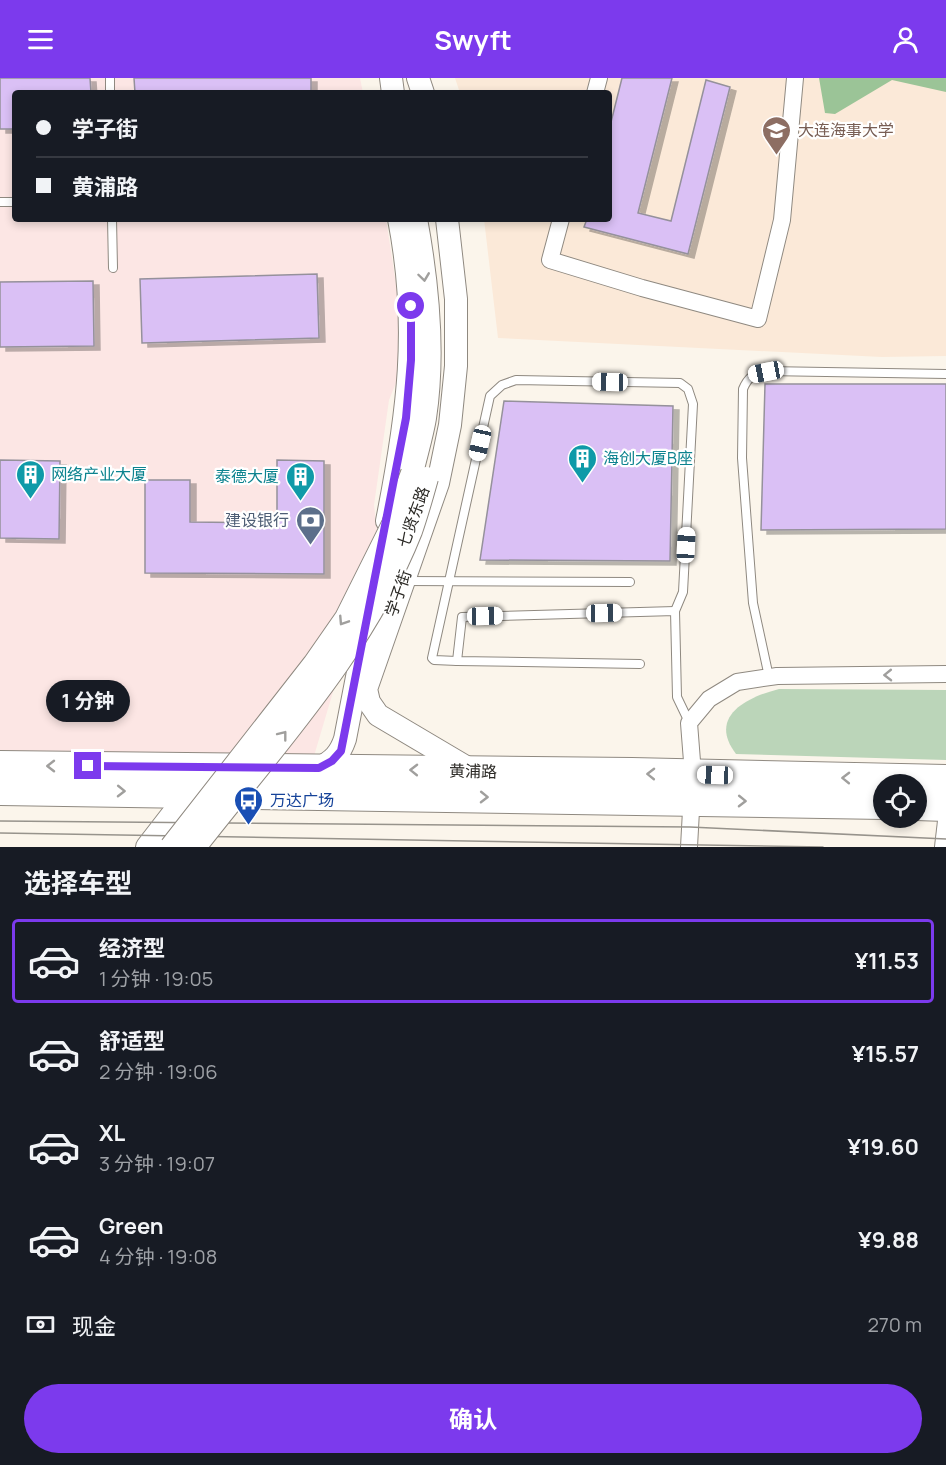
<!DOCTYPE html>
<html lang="zh">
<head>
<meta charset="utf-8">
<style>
  body { margin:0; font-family:Manrope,"Noto Sans SC",sans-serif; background:#242831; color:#f1f3f6; height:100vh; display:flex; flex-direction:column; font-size:22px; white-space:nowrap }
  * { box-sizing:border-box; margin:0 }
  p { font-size:20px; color:#9ea1a6 }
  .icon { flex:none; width:33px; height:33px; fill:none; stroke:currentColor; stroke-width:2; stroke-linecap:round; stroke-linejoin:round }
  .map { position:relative; height:769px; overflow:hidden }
  .details { display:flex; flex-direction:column; background:#171b24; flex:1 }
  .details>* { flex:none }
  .hud { position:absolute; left:12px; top:12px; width:600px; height:132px; border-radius:6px; box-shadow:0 3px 9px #0003; display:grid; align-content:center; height:132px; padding:0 24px; background:#171b24 }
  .buttons { position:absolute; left:873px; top:696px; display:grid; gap:12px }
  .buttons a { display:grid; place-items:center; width:54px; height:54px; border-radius:50%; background:#171b24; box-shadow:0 3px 9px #0003; font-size:30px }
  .end { position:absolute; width:27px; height:27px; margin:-14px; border:8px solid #7c3aed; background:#fff; box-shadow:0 0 0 3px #fff }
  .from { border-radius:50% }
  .bubble { position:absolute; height:42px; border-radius:21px; background:#171b24; box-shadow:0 3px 9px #0003; font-size:20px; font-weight:700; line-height:42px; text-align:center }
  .car { position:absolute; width:18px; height:36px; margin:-18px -9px; border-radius:8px; box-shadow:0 0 4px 2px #0007; background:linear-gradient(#fff 24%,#345 0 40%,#fff 0 76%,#345 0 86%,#fff 0) }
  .hud b { display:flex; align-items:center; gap:21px; height:57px; font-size:22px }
  .hud b+b { border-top:2px solid #363941 }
  .hud i { width:15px; height:15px; background:#f1f3f6 }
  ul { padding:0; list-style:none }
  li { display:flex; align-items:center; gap:18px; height:84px; margin:0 12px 9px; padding:0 12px; border:3px solid transparent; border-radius:6px }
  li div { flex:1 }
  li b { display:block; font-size:22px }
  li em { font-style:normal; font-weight:700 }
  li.active { border-color:#7c3aed }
  li>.icon { width:54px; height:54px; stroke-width:1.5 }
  h2 { padding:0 24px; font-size:27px; line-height:72px }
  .pay { display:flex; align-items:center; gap:15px; height:66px; padding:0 24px; font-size:22px }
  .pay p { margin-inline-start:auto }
  .action { display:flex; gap:12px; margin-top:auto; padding:12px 24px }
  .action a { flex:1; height:69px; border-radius:36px; background:#7c3aed; color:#fff; font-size:24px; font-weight:700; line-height:69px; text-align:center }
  header { display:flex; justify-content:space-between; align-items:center; height:78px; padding:0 24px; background:#7c3aed; color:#fff; font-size:27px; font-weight:700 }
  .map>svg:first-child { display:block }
</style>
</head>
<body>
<header><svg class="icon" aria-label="menu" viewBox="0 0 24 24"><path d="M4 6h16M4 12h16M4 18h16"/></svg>Swyft<svg class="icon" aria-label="person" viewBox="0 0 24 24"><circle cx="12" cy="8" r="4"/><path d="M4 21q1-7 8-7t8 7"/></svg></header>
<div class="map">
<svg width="946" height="769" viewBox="0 0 946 769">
  <defs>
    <filter id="shadow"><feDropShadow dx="6" dy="4" stdDeviation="0" flood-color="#0004"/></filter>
  </defs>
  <rect width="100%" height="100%" fill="#fbf5eb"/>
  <!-- commercial -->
  <polygon fill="#fce6e4" points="0,0 360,0 363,15 15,15 15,141 386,141 407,278 389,322 374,427 378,462 314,678 0,673"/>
  <!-- education -->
  <polygon fill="#fbe9d8" points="455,0 946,0 946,278 882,279 498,260 484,141 609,141 609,15 460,15"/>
  <!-- green -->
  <path fill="#bbd5b9" d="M779 611 946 612V682L736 676C707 638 748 619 779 611Z"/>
  <!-- forest -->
  <polygon fill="#9bc497" points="819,0 946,0 946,14 892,2 835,36 825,35"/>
  <!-- building -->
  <g fill="#dac0f5" stroke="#95919b" stroke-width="1.5" filter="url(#shadow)">
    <polygon points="0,0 90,0 91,15 15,15 15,51 0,51"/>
    <polygon points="134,0 311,0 311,15 135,15"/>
    <polygon points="622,0 672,0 638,135 671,143 706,2 730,9 688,176 584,149 587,141 609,141 609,52"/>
    <polygon points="317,196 319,260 142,265 140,201"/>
    <polygon points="93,203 94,268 0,269 0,204"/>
    <polygon points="765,306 946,306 946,451 761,452"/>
    <polygon points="504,323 673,328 670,483 480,482"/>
    <polygon points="0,382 60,383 59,461 0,460"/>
    <polygon points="277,382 324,383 324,496 145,495 145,402 190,402 190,444 277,445"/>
  </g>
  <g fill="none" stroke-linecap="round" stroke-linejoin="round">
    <defs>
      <g id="lane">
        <polyline points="110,0 110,15"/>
        <polyline points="0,124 15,124"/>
        <polyline points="112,141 113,190"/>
        <polyline points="406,503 630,504"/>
        <polyline points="457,583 434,582 432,580 490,318 502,307 516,302 680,305 688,311 693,326 683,514 675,533"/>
        <polyline points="640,586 457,583 462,539 675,533 677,619 689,644"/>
        <path d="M769 599 753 525 742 380 743 311C748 299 753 296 766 293L946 296"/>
      </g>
      <g id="street">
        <polyline points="595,15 599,0"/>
        <polyline points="561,141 550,182 642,210 758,241 782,142 795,0"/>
        <polyline points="689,769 693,696 689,645 709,621 737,604 777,598 946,596"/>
        <polyline points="943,769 946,743"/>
      </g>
      <g id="secondary">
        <polyline points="391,0 393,15"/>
        <polyline points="418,0 423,15"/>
        <polyline points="447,141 456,221 456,288 450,347 438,405 366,611 369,624 378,637 471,692"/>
        <path d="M412 395C416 377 422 358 425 340 435 275 428 206 416 141"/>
        <path d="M387 443C408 337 420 249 399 141"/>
        <path d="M319 690C333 683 340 676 345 661L369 537"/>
        <polyline points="147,769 195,707"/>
      </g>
      <g id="highway">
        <polyline points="0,688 632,695 946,702"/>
        <polyline points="0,712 884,726"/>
        <polyline points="916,727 946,728"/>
      </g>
    </defs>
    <!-- lane casing -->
    <use href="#lane" stroke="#8f8980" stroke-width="10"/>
    <!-- street casing -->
    <use href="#street" stroke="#8f8980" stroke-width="18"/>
    <!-- secondary casing -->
    <use href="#secondary" stroke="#8f8980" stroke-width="24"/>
    <!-- highway casing -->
    <use href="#highway" stroke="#8f8980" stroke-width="32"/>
    <!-- lane -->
    <use href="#lane" stroke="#fff" stroke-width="8"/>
    <!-- street -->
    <use href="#street" stroke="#fff" stroke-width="16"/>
    <!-- secondary -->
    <use href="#secondary" stroke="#fff" stroke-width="22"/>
    <!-- highway -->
    <use href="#highway" stroke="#fff" stroke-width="30"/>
    <!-- tram -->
    <g stroke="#97938c" stroke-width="1.5">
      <polyline points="0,743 690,749 946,761"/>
      <polyline points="0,755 823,769"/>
    </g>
    <defs>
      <g id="secondary-bridge">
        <polyline points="171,769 314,586 346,540 393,446 412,395"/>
        <path d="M195 769C272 670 364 572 411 453 417 436 422 418 427 400"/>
      </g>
    </defs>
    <!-- secondary-bridge casing -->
    <use href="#secondary-bridge" stroke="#8f8980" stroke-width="24" stroke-linecap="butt"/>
    <!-- secondary-bridge -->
    <use href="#secondary-bridge" stroke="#fff" stroke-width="22"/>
  </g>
  <!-- one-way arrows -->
  <defs><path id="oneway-chevron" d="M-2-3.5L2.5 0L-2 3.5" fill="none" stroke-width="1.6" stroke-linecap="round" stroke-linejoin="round" transform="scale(1.5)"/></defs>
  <g stroke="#a09f9d">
    <use href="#oneway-chevron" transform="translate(424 199) rotate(82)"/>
    <use href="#oneway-chevron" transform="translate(343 543) rotate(123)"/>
    <use href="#oneway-chevron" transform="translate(888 597) rotate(179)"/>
    <use href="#oneway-chevron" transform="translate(283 657) rotate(-52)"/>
    <use href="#oneway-chevron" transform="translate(51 688) rotate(-180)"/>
    <use href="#oneway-chevron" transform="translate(414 692) rotate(-179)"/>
    <use href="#oneway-chevron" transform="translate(651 696) rotate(-179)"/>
    <use href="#oneway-chevron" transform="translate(846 700) rotate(-179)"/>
    <use href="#oneway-chevron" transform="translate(121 713) rotate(1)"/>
    <use href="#oneway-chevron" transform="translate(484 719) rotate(1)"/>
    <use href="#oneway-chevron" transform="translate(742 723) rotate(1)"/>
  </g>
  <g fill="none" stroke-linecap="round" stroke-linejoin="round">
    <!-- route -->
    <polyline stroke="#7c3aed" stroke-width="8" points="88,688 319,690 332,683 341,673 406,340 411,282 411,228"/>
  </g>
  <!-- icons -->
  <defs>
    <symbol id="university-pin" viewBox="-11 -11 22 30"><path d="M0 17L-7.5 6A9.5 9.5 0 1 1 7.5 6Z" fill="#8d6e63" stroke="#fff"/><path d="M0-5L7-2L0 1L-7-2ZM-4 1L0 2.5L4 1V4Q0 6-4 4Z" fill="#fff"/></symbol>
    <symbol id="building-pin" viewBox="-11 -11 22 30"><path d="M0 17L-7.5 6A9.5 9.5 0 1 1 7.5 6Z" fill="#0f9aa8" stroke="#fff"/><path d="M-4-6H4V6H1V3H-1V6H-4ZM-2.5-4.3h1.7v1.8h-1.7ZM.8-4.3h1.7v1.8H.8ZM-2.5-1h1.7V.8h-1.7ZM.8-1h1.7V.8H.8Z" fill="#fff"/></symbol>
    <symbol id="bank-pin" viewBox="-11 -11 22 30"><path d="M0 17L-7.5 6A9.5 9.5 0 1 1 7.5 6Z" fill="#5c6f8a" stroke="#fff"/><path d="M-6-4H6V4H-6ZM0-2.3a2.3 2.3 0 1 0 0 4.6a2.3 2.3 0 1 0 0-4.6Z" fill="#fff"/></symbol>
    <symbol id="bus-pin" viewBox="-11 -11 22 30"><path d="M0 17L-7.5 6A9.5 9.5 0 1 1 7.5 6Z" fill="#1a4fb4" stroke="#fff"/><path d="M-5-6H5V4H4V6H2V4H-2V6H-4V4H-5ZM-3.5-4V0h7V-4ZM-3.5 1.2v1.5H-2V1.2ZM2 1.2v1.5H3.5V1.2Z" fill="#fff"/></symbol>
  </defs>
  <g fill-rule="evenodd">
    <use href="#university-pin" x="760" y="36" width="33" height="45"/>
    <use href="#building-pin" x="566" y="364" width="33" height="45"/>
    <use href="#building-pin" x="14" y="380" width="33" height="45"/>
    <use href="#building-pin" x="284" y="382" width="33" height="45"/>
    <use href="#bank-pin" x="294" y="426" width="33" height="45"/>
    <use href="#bus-pin" x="232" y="706" width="33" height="45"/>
  </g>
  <g text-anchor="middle" stroke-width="4.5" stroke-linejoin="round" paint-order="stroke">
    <!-- education labels -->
    <g font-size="16" fill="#785e54" stroke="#fff" text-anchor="start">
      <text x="798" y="58">大连海事大学</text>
    </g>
    <!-- culture labels -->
    <g font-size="16" fill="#0d838f" stroke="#fff" text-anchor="start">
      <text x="603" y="386">海创大厦B座</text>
      <text x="51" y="402">网络产业大厦</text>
      <text x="279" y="404" text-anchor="end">泰德大厦</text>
    </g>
    <!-- street labels -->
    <g font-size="16" fill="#2c2a26" stroke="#fff">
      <text transform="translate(413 439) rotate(-70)" y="6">七贤东路</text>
      <text transform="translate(398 515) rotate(-71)" y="6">学子街</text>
      <text transform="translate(473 693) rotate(1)" y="6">黄浦路</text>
    </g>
    <!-- service labels -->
    <g font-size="16" fill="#4e5e75" stroke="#fff" text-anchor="end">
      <text x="289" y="448">建设银行</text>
    </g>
    <!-- transit labels -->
    <g font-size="16" fill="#164399" stroke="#fff" text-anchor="start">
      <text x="270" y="728">万达广场</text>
    </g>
  </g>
</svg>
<div class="buttons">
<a><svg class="icon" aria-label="locate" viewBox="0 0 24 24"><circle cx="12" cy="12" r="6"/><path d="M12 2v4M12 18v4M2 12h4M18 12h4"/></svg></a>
</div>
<i class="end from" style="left:411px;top:228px"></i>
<i class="end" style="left:88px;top:688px"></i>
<div class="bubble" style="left:46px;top:602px;width:84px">1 分钟</div>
<i class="car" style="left:766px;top:294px;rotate:259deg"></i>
<i class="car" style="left:610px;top:304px;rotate:271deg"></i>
<i class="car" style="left:480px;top:365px;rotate:193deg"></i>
<i class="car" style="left:686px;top:467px;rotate:3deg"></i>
<i class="car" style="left:604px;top:535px;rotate:89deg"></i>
<i class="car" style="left:485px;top:538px;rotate:89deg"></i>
<i class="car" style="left:715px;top:697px;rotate:272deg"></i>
<div class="hud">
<b><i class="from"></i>学子街</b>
<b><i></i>黄浦路</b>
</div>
</div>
<section class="details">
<h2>选择车型</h2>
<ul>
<li class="active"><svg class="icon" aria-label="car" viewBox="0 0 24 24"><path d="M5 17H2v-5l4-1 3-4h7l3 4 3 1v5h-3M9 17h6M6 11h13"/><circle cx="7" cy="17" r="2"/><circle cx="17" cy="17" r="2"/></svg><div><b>经济型</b><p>1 分钟 · 19:05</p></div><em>¥11.53</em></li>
<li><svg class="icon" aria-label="car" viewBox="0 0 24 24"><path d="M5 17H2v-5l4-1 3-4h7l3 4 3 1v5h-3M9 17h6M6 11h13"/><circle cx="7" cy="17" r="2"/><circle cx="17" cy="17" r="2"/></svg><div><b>舒适型</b><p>2 分钟 · 19:06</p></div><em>¥15.57</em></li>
<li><svg class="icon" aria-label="car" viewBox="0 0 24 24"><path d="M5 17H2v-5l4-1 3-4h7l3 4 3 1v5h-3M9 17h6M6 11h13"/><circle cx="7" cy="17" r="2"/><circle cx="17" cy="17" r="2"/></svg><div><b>XL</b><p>3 分钟 · 19:07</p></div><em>¥19.60</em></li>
<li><svg class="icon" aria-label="car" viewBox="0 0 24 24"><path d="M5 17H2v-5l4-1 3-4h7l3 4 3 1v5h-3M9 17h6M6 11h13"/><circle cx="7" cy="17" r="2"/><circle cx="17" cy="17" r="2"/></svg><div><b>Green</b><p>4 分钟 · 19:08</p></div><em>¥9.88</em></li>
</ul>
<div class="pay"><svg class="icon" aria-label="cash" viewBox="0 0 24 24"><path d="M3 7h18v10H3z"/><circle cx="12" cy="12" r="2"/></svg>现金<p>270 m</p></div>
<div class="action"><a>确认</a></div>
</section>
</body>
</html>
